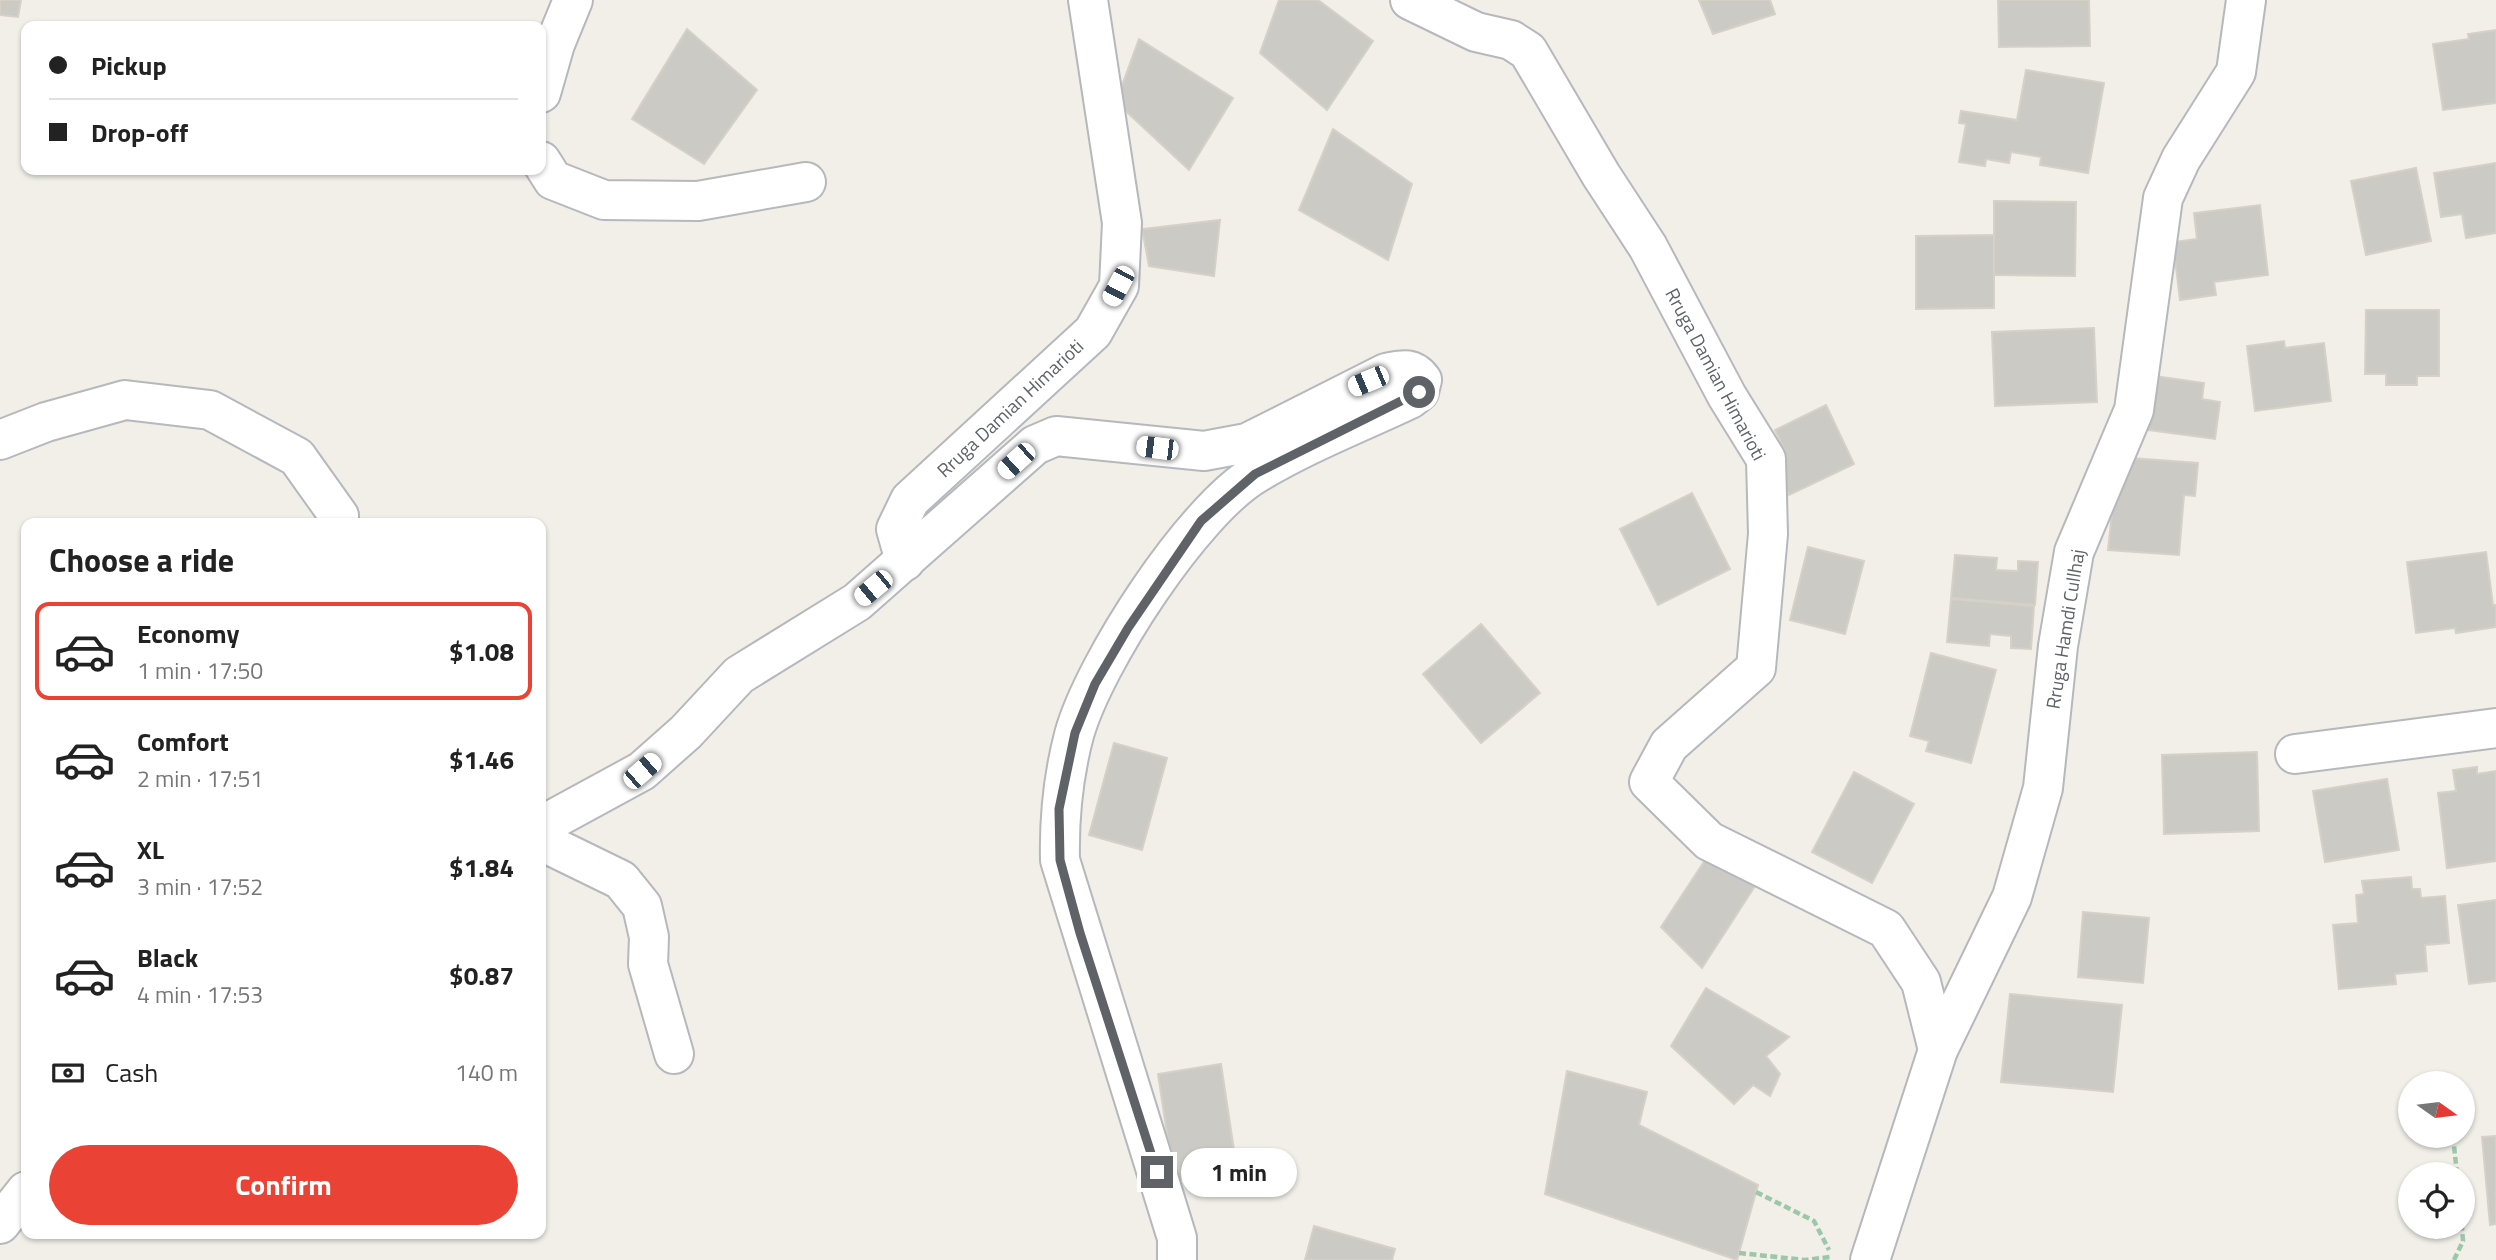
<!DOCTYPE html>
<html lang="en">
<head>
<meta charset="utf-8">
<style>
  body { margin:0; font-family:"Titillium Web",sans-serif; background:#f2f2f2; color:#222; height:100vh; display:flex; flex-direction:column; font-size:26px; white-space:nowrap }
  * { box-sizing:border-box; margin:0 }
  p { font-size:23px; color:#767676 }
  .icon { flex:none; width:38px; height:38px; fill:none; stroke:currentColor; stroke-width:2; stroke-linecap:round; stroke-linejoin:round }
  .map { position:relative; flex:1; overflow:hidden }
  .details { position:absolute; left:21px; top:518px; width:525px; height:721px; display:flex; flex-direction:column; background:#fff; border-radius:14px; box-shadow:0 2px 5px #0004 }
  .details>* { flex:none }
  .hud { position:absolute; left:21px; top:21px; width:525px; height:154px; border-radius:14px; box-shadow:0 2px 5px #0004; display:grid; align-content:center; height:154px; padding:0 28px; background:#fff }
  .needle { width:46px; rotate:104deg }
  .controls { position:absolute; left:2398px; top:1071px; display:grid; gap:14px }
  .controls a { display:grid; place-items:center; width:77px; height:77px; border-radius:50%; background:#fff; box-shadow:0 2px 5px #0004; font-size:35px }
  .end { position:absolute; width:32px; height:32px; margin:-16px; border:9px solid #5f6368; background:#fff; box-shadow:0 0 0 4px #fff }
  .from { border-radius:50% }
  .bubble { position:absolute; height:49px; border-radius:24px; background:#fff; box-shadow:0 2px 5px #0004; font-size:23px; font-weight:700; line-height:49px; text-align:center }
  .car { position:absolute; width:21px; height:42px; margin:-21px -10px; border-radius:9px; box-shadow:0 0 5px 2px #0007; background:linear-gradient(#fff 24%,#345 0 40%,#fff 0 76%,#345 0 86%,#fff 0) }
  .hud b { display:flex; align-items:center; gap:24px; height:66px; font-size:26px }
  .hud b+b { border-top:2px solid #e0e0e0 }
  .hud i { width:18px; height:18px; background:#222 }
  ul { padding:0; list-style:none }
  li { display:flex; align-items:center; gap:21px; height:98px; margin:0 14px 10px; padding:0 14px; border:4px solid transparent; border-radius:14px }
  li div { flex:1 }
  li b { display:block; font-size:26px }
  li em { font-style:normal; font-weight:700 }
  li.active { border-color:#ea4335 }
  li>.icon { width:63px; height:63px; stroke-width:1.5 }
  h2 { padding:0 28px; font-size:32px; line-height:84px }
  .pay { display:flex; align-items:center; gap:18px; height:77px; padding:0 28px; font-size:26px }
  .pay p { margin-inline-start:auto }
  .action { display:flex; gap:14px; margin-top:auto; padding:14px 28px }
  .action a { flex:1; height:80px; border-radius:42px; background:#ea4335; color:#fff; font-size:28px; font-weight:700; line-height:80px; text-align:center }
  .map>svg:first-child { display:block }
</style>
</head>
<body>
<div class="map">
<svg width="2496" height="1260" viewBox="0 0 2496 1260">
  <rect width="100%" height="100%" fill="#f1efe8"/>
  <!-- building -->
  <g fill="#cccac5" stroke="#d6d1c6" stroke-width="2">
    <polygon points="0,0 21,0 18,17 0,15"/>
    <polygon points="1279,0 1318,0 1373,41 1327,110 1260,53"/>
    <polygon points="1699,0 1770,0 1775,14 1713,34"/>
    <polygon points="1998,0 2089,0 2090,46 1999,47"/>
    <polygon points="687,29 757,90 704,164 632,119"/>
    <polygon points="2496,30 2496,103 2443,110 2433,44 2469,39 2468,34"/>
    <polygon points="1139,39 1233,98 1189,170 1116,102"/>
    <polygon points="2026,70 2104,83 2088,173 2040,165 2041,157 2011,152 2009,163 1986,159 1985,166 1959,162 1966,124 1959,123 1961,111 2017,120"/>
    <polygon points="1333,129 1412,184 1388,260 1299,210"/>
    <polygon points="2496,163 2496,233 2466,238 2462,214 2441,217 2434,173"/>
    <polygon points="2416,168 2431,241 2366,255 2351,181"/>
    <polygon points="1994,201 2076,202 2075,276 1994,275"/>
    <polygon points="2260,205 2268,275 2214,282 2216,295 2180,300 2173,242 2197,239 2194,213"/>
    <polygon points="1220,220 1214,276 1149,266 1142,229"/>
    <polygon points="1994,235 1994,308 1916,309 1916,236"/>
    <polygon points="2366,310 2439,310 2439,376 2417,376 2417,385 2386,385 2386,374 2365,374"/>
    <polygon points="2094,328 2097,402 1995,406 1992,332"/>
    <polygon points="2284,341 2285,348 2324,343 2331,401 2255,411 2247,346"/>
    <polygon points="2148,375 2204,383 2202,399 2220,402 2215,439 2140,429"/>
    <polygon points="1826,405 1854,464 1789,495 1771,457 1785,451 1775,430"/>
    <polygon points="2118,457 2198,463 2195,496 2184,495 2179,555 2108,550"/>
    <polygon points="1692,493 1730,569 1658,605 1620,529"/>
    <polygon points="1808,547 1864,561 1845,634 1790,620"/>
    <polygon points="2486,552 2493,605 2496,605 2496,627 2456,633 2455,628 2416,633 2407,562"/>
    <polygon points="1955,555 1997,558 1996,570 2018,571 2018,561 2038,562 2035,605 1951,598"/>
    <polygon points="1951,599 2034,606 2031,649 2011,648 2011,636 1990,634 1989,646 1947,642"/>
    <polygon points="1481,624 1540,693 1481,743 1423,674"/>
    <polygon points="1931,653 1996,670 1971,763 1926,751 1929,741 1910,736"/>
    <polygon points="1114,743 1167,758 1142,850 1089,835"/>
    <polygon points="2257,752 2259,831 2164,834 2162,755"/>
    <polygon points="2477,767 2477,774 2496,771 2496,861 2447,868 2438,793 2456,791 2453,770"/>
    <polygon points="1854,772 1914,804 1872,883 1812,852"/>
    <polygon points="2387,779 2399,850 2325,862 2313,791"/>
    <polygon points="1707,857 1755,886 1702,968 1661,927"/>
    <polygon points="2411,877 2412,889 2420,889 2421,898 2445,896 2449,943 2425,945 2427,971 2395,974 2396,984 2339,989 2333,925 2358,923 2356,895 2364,894 2362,881"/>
    <polygon points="2496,900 2496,981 2469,984 2458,905"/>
    <polygon points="2083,912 2149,918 2143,983 2078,977"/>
    <polygon points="1706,988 1789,1037 1766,1056 1780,1074 1770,1096 1753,1085 1734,1104 1671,1046"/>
    <polygon points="2010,994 2122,1005 2113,1092 2001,1082"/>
    <polygon points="1221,1064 1237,1170 1174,1180 1158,1074"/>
    <polygon points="1567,1071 1647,1092 1639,1125 1758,1185 1737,1260 1545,1194"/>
    <polygon points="2496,1136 2496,1224 2490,1225 2482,1137"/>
    <polygon points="1314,1226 1395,1249 1392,1260 1305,1260"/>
  </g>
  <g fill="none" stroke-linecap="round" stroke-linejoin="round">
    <defs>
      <g id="minor">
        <polyline points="1410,0 1476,32 1511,40 1528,51 1601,175 1648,247 1727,396 1766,459 1768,534 1756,668 1669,745 1649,782 1709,841 1886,929 1921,982 1938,1050"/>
        <polyline points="541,93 555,44 573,0"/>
        <polyline points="541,161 553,180 604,200 698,201 806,182"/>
        <polyline points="0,440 46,422 125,400 210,410 297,457 339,516 337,523"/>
        <polyline points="905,561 896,529 910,500 1093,332 1119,286 1122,223 1088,0"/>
        <polyline points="2295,754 2496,728"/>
        <path d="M541 826 642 771 686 732 739 675 857 602 1035 445 1056 436 1204 451 1247 443 1386 373C1401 370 1412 366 1422 380L1419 392 1410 399C1359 423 1305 444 1257 473 1193 510 1094 663 1074 735 1063 777 1059 817 1060 860L1177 1238V1260"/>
        <polyline points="541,841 621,880 642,906 649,937 648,964 674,1054"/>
        <polyline points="0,1224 26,1191"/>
        <polyline points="1870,1260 1938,1050 2012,897 2043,788 2058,646 2074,552 2134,410 2163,198 2181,159 2236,72 2246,0"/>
      </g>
    </defs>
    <!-- minor casing -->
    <use href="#minor" stroke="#b5b8bc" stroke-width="42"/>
    <!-- path -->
    <g stroke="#9cc7a9" stroke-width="4.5" stroke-dasharray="7 3.5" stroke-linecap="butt">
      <polyline points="2448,1075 2449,1083"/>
      <polyline points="2453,1136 2457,1174"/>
      <polyline points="1756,1192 1814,1221 1829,1250"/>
      <polyline points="1739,1253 1805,1260 1830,1257"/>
      <polyline points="2454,1260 2463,1241 2462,1227"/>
    </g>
    <!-- minor -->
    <use href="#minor" stroke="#fff" stroke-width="38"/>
  </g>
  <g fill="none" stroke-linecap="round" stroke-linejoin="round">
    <!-- route -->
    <polyline stroke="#5f6368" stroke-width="9" points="1157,1172 1080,933 1060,860 1059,809 1075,733 1095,684 1128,628 1201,521 1255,474 1419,392"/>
  </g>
  <g text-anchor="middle" stroke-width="5" stroke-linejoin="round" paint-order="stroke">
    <!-- street labels -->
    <g font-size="19" fill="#5f6368" stroke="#fff">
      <text transform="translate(1716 374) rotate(62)" y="7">Rruga Damian Himarioti</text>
      <text transform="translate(1010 408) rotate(-43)" y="7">Rruga Damian Himarioti</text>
      <text transform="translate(2065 629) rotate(-81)" y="7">Rruga Hamdi Cullhaj</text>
    </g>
  </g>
</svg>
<div class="controls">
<a><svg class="needle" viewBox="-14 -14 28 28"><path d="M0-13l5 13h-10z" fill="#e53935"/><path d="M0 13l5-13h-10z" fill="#767676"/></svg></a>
<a><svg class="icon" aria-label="locate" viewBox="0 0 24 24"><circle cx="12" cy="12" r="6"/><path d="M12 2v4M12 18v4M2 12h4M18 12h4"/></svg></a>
</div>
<i class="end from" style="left:1419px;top:392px"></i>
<i class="end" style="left:1157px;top:1172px"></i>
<div class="bubble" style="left:1181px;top:1148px;width:116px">1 min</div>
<i class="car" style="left:1118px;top:286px;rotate:208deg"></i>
<i class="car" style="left:1368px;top:381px;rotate:247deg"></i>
<i class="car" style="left:1157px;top:448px;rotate:277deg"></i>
<i class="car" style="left:1016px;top:461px;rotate:228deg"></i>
<i class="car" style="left:873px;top:588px;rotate:230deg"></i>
<i class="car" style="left:642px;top:771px;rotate:49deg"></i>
<div class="hud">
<b><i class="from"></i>Pickup</b>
<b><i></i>Drop-off</b>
</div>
<section class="details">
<h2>Choose a ride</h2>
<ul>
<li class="active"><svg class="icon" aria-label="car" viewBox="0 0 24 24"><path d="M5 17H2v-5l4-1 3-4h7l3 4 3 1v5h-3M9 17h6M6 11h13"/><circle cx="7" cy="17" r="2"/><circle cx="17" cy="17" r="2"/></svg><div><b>Economy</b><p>1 min · 17:50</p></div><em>$1.08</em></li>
<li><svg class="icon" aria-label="car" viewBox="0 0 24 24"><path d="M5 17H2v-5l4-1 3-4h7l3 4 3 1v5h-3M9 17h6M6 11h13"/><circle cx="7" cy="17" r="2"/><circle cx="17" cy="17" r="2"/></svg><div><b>Comfort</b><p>2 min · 17:51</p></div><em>$1.46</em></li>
<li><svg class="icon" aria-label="car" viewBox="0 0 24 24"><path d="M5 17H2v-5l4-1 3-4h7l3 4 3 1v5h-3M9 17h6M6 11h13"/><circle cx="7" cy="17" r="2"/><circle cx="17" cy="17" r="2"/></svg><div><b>XL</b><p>3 min · 17:52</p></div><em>$1.84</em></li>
<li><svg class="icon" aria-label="car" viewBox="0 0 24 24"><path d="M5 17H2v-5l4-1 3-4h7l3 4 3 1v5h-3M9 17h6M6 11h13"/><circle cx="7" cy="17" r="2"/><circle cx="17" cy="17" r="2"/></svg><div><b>Black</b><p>4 min · 17:53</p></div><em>$0.87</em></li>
</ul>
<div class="pay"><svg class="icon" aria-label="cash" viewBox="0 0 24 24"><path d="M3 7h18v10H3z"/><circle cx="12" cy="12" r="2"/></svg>Cash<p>140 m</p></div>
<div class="action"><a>Confirm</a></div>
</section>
</div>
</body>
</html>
